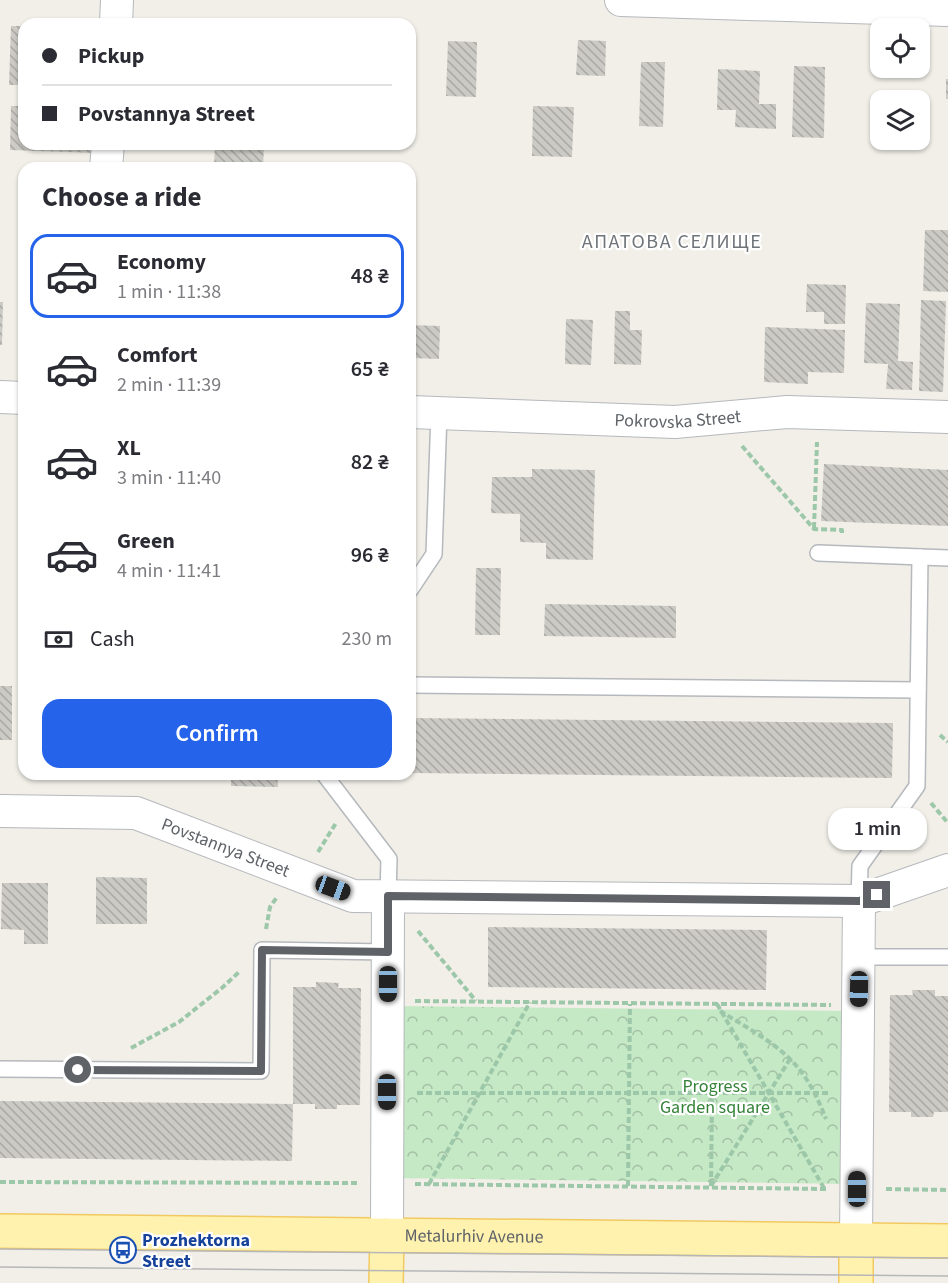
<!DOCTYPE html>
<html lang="en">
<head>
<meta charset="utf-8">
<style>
  body { margin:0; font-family:"Source Sans 3",sans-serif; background:#f2f2f3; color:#2b2b33; height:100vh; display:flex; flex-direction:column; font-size:22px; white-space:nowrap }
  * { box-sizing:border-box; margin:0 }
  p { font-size:20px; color:#7c7c81 }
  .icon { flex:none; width:33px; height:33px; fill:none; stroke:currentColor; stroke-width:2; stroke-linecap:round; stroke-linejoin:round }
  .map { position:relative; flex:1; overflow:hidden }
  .details { position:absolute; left:18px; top:162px; width:398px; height:618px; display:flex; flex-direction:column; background:#fff; border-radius:18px; box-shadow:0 2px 4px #0004 }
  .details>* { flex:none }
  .banner { position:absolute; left:18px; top:18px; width:398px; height:132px; border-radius:18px; box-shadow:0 2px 4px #0004; display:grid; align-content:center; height:132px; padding:0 24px; background:#fff }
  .controls { position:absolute; left:870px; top:18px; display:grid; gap:12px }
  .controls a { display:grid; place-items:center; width:60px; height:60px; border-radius:12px; background:#fff; box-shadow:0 2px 4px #0004; font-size:30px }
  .end { position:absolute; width:27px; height:27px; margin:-14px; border:8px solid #5f6368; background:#fff; box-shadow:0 0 0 3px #fff }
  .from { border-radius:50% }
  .bubble { position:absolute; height:42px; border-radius:18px; background:#fff; box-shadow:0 2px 4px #0004; font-size:20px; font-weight:600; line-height:42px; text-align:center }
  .car { position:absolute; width:18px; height:36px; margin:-18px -9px; border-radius:8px; box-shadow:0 0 4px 2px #0007; background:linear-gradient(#222 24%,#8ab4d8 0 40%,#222 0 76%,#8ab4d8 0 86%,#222 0) }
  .banner b { display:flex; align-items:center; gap:21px; height:57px; font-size:22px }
  .banner b+b { border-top:2px solid #e1e1e2 }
  .banner i { width:15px; height:15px; background:#2b2b33 }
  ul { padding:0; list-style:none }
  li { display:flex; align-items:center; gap:18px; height:84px; margin:0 12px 9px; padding:0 12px; border:3px solid transparent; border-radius:18px }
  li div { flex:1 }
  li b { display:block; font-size:22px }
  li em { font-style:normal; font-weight:600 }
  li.current { border-color:#2563eb }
  li>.icon { width:54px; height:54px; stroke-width:1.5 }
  h2 { padding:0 24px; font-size:27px; line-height:72px }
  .pay { display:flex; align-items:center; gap:15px; height:66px; padding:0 24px; font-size:22px }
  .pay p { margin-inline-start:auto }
  .primary-button { display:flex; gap:12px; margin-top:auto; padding:12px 24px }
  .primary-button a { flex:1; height:69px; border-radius:18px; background:#2563eb; color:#fff; font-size:24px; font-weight:600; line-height:69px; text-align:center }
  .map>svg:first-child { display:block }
</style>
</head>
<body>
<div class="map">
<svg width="948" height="1283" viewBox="0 0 948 1283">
  <defs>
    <pattern id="park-crowns" width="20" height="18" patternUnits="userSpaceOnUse" patternTransform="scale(1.5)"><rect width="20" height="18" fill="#c5e8c5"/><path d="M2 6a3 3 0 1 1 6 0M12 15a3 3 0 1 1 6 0" fill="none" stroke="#a3c0a4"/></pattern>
    <pattern id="building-back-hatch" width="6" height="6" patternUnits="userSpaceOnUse" patternTransform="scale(1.5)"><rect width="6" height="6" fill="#cccac5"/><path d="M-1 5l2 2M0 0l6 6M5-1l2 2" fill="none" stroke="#a9a8a4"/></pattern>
  </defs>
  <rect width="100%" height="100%" fill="#f1efe8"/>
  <!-- park -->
  <polygon fill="url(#park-crowns)" points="393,1006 853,1011 851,1184 392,1178"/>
  <!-- building -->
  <g fill="url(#building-back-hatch)">
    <polygon points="11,26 24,26 24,85 9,85"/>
    <polygon points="410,38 414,38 412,84 410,83"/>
    <polygon points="578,40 606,41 605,76 576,75"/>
    <polygon points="448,41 477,42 476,97 446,96"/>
    <polygon points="641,62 665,62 663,127 639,126"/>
    <polygon points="794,66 825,67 824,138 792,137"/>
    <polygon points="718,69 760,71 759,104 776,104 776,129 735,127 736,110 717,110"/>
    <rect x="946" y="79" width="2" height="20"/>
    <polygon points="11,106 24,106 24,144 97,144 97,153 10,150"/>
    <polygon points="533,106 574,107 572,157 532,156"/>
    <polygon points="215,144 264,145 263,168 214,167"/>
    <polygon points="925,230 948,230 948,292 923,291"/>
    <polygon points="807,284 846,285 845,324 824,324 824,312 806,312"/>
    <polygon points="921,300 946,301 943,392 919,391"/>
    <polygon points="0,302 3,302 2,345 0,345"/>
    <polygon points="866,303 900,304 898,361 913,362 912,390 886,389 888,364 864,363"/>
    <polygon points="615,311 630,311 630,330 642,330 641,365 614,364"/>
    <polygon points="566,319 593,320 591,365 565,364"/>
    <polygon points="410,325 440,326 439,359 410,358"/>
    <polygon points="765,327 845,330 844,373 808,372 808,384 764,382"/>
    <polygon points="824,464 948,470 948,526 821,521"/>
    <polygon points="532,469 595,470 593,560 546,559 546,543 520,542 520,514 491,513 492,477 532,477"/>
    <polygon points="476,568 501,568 500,635 475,635"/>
    <polygon points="545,604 676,606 676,638 544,636"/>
    <rect x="0" y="686" width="12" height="54"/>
    <polygon points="410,718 893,723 892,778 410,773"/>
    <polygon points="231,774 277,774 278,787 231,786"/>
    <polygon points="96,877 147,878 147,924 96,924"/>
    <polygon points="2,883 48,883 48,944 24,944 24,930 1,929"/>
    <polygon points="488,927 767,930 766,990 488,987"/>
    <polygon points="316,982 339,983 338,988 361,988 360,1105 337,1105 337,1109 315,1109 315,1104 293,1104 293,987 316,987"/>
    <polygon points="912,990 935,990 935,996 948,996 948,1112 934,1112 933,1117 911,1117 911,1112 889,1112 890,995 913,995"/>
    <polygon points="0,1101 293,1104 292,1161 0,1158"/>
  </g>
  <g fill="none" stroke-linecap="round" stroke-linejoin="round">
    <defs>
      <g id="lane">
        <polyline points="818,553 948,558"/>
        <polyline points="410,590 434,554 439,413"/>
        <polyline points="410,685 918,690"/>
        <polyline points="324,774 389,859 388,896"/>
        <polyline points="859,901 860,866 917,786 920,557"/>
        <polyline points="859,957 948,957"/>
        <polyline points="0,1069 261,1071 262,950 388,952"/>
      </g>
      <g id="street">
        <polyline points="621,0 948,10"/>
        <polyline points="116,24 117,0"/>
        <polyline points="106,168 108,144"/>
        <polyline points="0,397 24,398"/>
        <path id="s1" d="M410 412 675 422 787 412 948 417"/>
        <path id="s2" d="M0 811 136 813 353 896 859 901 948 870"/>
        <polyline points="387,1235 388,896"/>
        <polyline points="856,1240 859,901"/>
      </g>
      <g id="primary">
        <path id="s3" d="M0 1231 948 1241"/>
        <polyline points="386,1283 387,1235"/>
        <polyline points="856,1283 856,1240"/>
      </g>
    </defs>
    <!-- lane casing -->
    <use href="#lane" stroke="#b5b8bc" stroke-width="18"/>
    <!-- street casing -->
    <use href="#street" stroke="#b5b8bc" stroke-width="34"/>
    <!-- primary casing -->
    <use href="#primary" stroke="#f2c960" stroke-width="36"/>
    <!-- path -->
    <g stroke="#9cc7a9" stroke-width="4" stroke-dasharray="6 3" stroke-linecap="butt">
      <polyline points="742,446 814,529 842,530 842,535"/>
      <polyline points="814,528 817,442"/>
      <polyline points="940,735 948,742"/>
      <polyline points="931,803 948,823"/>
      <polyline points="318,852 336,823"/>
      <polyline points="266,929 270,907 277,897"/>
      <polyline points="418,931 476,1001"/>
      <polyline points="415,1001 831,1005"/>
      <polyline points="717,1004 824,1188"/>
      <path d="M720 1011C749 1029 785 1047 805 1077 814 1090 820 1104 826 1119"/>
      <polyline points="131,1048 179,1022 223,987 240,971"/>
      <polyline points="417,1093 830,1093"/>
      <polyline points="0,1182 359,1183"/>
      <polyline points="415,1184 827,1189"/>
      <polyline points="429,1184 530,1002"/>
      <polyline points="628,1186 630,1004"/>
      <polyline points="711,1186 790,1059"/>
      <polyline points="711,1186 712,1093"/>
      <polyline points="886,1189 948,1190"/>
    </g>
    <!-- lane -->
    <use href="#lane" stroke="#fff" stroke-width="15"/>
    <!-- street -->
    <use href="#street" stroke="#fff" stroke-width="32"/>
    <!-- primary -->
    <use href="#primary" stroke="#fff2af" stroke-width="33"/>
    <!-- tram -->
    <g stroke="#b6b7b8" stroke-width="1.5">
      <polyline points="0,1249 948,1258"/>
      <polyline points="0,1267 948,1276"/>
    </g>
  </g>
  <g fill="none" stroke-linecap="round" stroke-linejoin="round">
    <!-- route -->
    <polyline stroke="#5f6368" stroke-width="8" points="78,1070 261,1071 262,950 388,952 388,896 859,901 877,895"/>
  </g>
  <!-- icons -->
  <defs>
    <symbol id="bus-ring" viewBox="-11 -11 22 22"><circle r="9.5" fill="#fff" stroke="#1a4fb4" stroke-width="1.5"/><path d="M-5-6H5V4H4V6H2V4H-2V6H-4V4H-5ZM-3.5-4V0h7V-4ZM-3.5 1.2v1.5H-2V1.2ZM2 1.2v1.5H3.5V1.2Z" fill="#1a4fb4"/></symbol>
  </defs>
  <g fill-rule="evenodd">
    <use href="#bus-ring" x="108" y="1235" width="30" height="30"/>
  </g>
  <g text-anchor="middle" stroke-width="4.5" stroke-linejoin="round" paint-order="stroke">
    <!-- street labels -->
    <g font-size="18" fill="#5f6368" stroke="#fff">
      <text dy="6" stroke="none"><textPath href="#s1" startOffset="268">Pokrovska Street</textPath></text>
      <text dy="6" stroke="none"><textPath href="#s2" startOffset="232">Povstannya Street</textPath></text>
      <text dy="6" stroke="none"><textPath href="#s3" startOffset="474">Metalurhiv Avenue</textPath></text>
    </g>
    <!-- park labels -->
    <g font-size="18" fill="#348238" stroke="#fff">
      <text x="715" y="1092">Progress<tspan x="715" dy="21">Garden square</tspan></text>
    </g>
    <!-- transit labels -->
    <g font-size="18" font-weight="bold" fill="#164399" stroke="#fff" text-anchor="start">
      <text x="142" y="1246">Prozhektorna<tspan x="142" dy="21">Street</tspan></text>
    </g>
    <!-- neighbourhood labels -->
    <g font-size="20" letter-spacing="1.5" fill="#70757a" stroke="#fff">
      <text x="672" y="248">АПАТОВА СЕЛИЩЕ</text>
    </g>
  </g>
</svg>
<div class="controls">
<a><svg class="icon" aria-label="locate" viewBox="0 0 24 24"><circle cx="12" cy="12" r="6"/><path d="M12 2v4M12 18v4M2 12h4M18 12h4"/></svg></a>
<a><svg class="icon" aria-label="layers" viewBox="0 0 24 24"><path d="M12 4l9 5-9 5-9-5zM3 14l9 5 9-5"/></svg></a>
</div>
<i class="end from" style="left:78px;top:1070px"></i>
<i class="end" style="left:877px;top:895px"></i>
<div class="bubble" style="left:828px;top:808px;width:99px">1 min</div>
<i class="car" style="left:333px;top:888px;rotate:110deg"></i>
<i class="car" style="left:388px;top:984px;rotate:180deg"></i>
<i class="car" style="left:859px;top:989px;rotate:181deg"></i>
<i class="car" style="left:387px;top:1092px;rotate:180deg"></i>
<i class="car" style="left:857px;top:1189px;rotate:0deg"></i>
<div class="banner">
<b><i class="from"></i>Pickup</b>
<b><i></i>Povstannya Street</b>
</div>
<section class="details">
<h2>Choose a ride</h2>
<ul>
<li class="current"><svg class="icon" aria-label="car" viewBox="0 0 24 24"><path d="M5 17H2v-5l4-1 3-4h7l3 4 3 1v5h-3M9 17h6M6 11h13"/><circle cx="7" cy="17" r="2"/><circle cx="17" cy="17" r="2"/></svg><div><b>Economy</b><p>1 min · 11:38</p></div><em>48 ₴</em></li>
<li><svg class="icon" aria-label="car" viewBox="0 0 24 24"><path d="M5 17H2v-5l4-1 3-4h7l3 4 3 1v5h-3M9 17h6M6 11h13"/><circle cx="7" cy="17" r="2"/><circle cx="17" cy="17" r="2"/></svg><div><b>Comfort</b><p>2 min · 11:39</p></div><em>65 ₴</em></li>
<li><svg class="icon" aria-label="car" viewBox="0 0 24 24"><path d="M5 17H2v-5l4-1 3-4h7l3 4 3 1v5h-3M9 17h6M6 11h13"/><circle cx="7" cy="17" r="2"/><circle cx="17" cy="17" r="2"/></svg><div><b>XL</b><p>3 min · 11:40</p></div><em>82 ₴</em></li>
<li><svg class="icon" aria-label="car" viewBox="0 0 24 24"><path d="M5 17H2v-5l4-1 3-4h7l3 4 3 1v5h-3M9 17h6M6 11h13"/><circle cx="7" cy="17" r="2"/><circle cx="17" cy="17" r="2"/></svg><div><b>Green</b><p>4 min · 11:41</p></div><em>96 ₴</em></li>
</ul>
<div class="pay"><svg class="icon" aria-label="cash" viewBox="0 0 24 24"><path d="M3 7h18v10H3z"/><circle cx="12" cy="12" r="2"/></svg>Cash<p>230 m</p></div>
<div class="primary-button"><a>Confirm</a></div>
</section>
</div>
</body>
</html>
